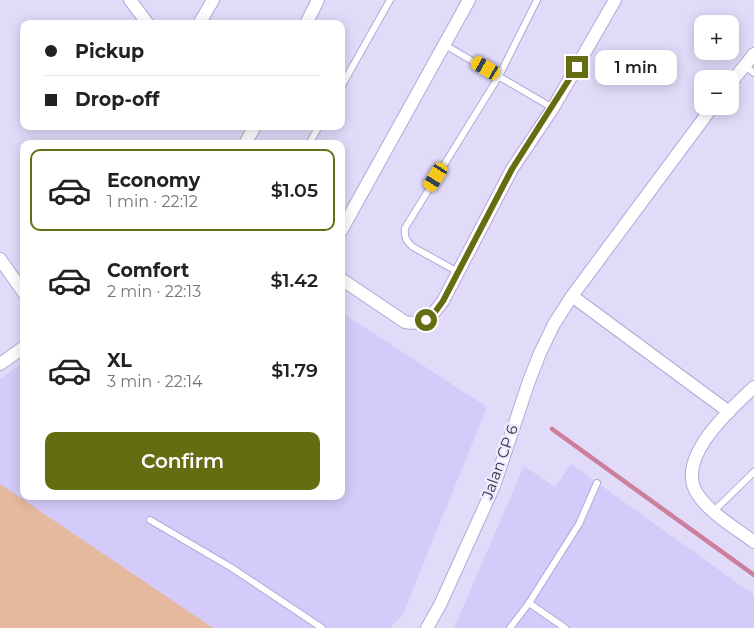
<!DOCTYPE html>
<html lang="en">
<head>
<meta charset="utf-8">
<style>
  body { margin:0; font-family:Montserrat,sans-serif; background:#f2f2f2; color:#222; height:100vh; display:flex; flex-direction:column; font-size:19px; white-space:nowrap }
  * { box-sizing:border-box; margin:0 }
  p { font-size:16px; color:#767676 }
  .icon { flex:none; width:28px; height:28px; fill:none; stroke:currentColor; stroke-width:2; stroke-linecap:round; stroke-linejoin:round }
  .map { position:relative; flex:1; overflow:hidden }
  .side { position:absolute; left:20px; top:140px; width:325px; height:360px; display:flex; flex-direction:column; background:#fff; border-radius:10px; box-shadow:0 2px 12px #0003 }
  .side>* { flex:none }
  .guide { position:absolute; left:20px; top:20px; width:325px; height:110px; border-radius:10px; box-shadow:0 2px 12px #0003; display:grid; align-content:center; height:110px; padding:0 25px; background:#fff }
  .controls { position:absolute; left:694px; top:15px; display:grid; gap:10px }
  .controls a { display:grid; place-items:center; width:45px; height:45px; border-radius:10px; background:#fff; box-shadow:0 2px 12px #0003; font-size:25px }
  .end { position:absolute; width:22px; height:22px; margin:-11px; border:6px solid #646d12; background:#fff; box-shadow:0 0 0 2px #fff }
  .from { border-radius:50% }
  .bubble { position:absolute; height:35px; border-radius:10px; background:#fff; box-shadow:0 2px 12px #0003; font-size:16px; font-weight:600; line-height:35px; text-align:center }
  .car { position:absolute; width:15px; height:30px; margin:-15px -8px; border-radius:6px; box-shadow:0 0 4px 1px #0007; background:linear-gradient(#f5c518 24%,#345 0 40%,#f5c518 0 76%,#345 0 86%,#f5c518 0) }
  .guide b { display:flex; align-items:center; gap:18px; height:48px; font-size:19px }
  .guide b+b { border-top:1px solid #e0e0e0 }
  .guide i { width:12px; height:12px; background:#222 }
  ul { padding:9px 0 0; list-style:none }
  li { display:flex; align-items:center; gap:15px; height:82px; margin:0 10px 8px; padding:0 15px; border:2px solid transparent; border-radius:10px }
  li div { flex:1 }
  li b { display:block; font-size:19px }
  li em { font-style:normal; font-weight:600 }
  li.current { border-color:#646d12 }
  li>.icon { width:45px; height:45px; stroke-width:1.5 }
  .action { display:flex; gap:10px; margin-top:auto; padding:10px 25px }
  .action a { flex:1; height:58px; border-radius:10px; background:#646d12; color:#fff; font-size:20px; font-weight:600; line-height:58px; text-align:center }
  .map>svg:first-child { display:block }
</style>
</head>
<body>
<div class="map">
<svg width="754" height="628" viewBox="0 0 754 628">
  <rect width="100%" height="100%" fill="#e1daf9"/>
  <!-- built -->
  <g fill="#d5cbfa">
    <polygon points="341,312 487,407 403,614 390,628 0,628 0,379 24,362 24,496 341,496"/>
    <polygon points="571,464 754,595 754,628 454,628 524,466 555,487"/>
  </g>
  <!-- green -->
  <polygon fill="#e4b99d" points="0,484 213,628 0,628"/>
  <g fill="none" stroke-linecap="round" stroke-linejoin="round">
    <!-- stream -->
    <polyline stroke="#cc7e9d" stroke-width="4.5" points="552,429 754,575"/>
    <defs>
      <g id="lane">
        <polyline points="445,45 553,108"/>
        <polyline points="744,65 754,73"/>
        <polyline points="341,87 390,0"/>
        <polyline points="309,144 319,126"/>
        <path d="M458 272 413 247C406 241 404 237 405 228L499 76 537 0"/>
        <polyline points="714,511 754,472"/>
        <polyline points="150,520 232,568 322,628"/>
        <polyline points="529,603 565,628"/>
        <polyline points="510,628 529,603 579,524 597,483"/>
      </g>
      <g id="street">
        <polyline points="130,0 148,24"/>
        <polyline points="199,24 213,0"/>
        <polyline points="306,24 318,0"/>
        <polyline points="730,84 754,54"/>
        <polyline points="245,144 255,126"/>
        <polyline points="341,231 469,0"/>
        <polyline points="0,259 24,293"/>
        <path d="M341 279 405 322C424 326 432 316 443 301L512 169 553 108 615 0"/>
        <polyline points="572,296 729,412"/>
        <polyline points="0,364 24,347"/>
        <path d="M754 387C731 409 673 459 698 495 710 513 737 529 754 542"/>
        <polyline points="427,628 440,605 494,486 529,381 540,353 554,324 572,296 713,106"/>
      </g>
    </defs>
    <!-- lane casing -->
    <use href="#lane" stroke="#b4a8da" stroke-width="8"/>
    <!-- street casing -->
    <use href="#street" stroke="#b4a8da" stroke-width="14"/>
    <!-- lane -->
    <use href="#lane" stroke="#fff" stroke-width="6"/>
    <!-- street -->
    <use href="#street" stroke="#fff" stroke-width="12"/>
  </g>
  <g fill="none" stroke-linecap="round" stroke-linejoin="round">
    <!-- route -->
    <polyline stroke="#646d12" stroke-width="6" points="426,320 435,312 443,301 512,169 577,67"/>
  </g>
  <g text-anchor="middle" stroke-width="5" stroke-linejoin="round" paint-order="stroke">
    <!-- street labels -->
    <g font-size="15" fill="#363145" stroke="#ede9fe">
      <text transform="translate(500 462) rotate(-70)" y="5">Jalan CP 6</text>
    </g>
  </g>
</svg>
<div class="controls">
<a>+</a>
<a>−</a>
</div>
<i class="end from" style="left:426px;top:320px"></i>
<i class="end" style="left:577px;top:67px"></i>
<div class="bubble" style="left:595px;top:50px;width:82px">1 min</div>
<i class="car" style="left:486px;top:68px;rotate:300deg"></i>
<i class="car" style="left:436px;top:177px;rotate:212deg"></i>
<div class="guide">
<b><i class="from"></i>Pickup</b>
<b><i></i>Drop-off</b>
</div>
<section class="side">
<ul>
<li class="current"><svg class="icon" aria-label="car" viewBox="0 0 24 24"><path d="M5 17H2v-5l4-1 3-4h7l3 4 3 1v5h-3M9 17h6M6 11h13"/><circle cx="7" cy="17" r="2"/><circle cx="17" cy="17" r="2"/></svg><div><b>Economy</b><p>1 min · 22:12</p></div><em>$1.05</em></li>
<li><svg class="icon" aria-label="car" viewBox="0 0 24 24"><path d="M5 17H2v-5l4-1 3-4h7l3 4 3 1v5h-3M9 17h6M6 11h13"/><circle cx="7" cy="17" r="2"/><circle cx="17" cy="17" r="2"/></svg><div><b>Comfort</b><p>2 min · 22:13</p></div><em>$1.42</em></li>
<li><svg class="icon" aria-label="car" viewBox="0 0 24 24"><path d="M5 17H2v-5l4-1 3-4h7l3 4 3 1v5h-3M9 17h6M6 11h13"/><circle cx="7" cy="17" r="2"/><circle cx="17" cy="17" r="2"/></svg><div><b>XL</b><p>3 min · 22:14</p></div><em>$1.79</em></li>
</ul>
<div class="action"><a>Confirm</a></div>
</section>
</div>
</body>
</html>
